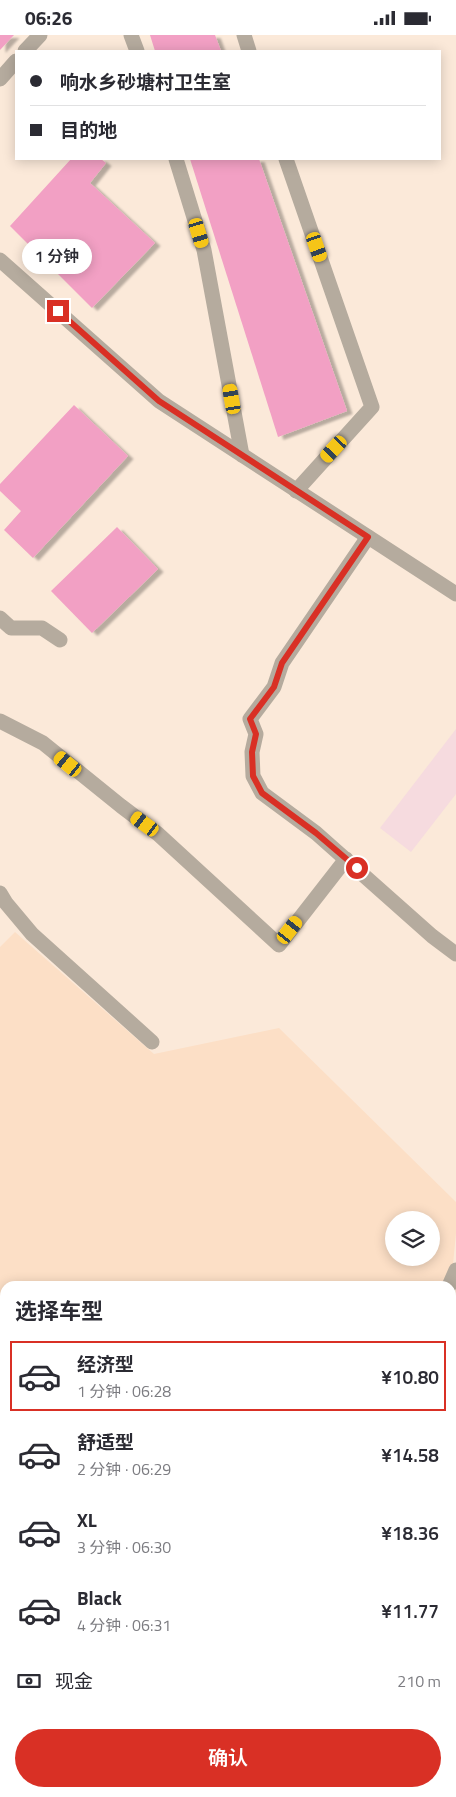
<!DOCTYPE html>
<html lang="zh">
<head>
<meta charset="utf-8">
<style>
  body { margin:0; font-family:"Titillium Web","Noto Sans SC",sans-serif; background:#f2f2f3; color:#2b2b33; height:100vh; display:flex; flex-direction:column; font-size:19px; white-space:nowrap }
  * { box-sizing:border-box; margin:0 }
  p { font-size:16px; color:#7c7c81 }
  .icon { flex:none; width:28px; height:28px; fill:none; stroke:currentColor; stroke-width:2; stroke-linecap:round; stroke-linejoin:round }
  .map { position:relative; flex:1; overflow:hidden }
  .side { position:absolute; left:0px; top:1246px; width:456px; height:516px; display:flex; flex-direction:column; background:#fff; border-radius:15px 15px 0 0; box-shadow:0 2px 12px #0003 }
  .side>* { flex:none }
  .banner { position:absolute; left:15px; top:15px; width:426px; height:110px; border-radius:0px; box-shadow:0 2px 12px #0003; display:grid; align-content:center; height:110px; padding:0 15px; background:#fff }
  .fabs { position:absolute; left:385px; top:1176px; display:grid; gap:10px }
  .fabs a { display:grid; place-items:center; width:55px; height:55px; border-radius:50%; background:#fff; box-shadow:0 2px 12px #0003; font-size:25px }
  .end { position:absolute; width:22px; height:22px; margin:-11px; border:6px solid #d93025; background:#fff; box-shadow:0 0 0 2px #fff }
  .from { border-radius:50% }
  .bubble { position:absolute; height:35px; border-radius:18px; background:#fff; box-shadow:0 2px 12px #0003; font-size:16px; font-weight:600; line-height:35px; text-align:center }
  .car { position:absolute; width:15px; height:30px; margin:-15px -8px; border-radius:6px; box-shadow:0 0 4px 1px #0007; background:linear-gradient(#f5c518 24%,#345 0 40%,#f5c518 0 76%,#345 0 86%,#f5c518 0) }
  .banner b { display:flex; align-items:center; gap:18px; height:48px; font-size:19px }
  .banner b+b { border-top:1px solid #e1e1e2 }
  .banner i { width:12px; height:12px; background:#2b2b33 }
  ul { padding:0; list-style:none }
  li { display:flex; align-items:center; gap:15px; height:70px; margin:0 10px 8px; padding:0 5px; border:2px solid transparent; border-radius:0px }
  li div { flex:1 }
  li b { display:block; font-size:19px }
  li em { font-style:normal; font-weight:600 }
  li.current { border-color:#d93025 }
  li>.icon { width:45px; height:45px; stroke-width:1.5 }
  h2 { padding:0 15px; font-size:22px; line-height:60px }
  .pay { display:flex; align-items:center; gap:12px; height:55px; padding:0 15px; font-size:19px }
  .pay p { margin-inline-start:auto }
  .action { display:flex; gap:10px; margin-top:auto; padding:10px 15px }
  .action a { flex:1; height:58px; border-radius:30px; background:#d93025; color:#fff; font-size:20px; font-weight:600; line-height:58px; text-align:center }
  .status { display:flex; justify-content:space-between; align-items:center; height:35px; padding:0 25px; background:#fff; direction:ltr }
  .status svg { height:14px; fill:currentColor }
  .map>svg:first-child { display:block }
</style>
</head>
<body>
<div class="status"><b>06:26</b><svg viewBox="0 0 49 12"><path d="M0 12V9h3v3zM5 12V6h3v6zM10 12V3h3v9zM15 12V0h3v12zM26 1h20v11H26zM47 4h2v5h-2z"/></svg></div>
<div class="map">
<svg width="456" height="1762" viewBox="0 0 456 1762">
  <defs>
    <filter id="shadow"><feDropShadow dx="5.5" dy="3" stdDeviation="1" flood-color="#0004"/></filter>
  </defs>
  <rect width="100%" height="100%" fill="#fbe9d9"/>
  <!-- built -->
  <path fill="#fcdfc6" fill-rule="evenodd" d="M15 897 154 1019 279 993 456 1167V1198L453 1229 442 1251H5V1372L0 1369V912ZM394 1185H431V1222H394Z"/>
  <!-- medical -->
  <polygon fill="#f6dbdf" points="456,694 456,759 411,817 380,793"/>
  <!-- building -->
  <g fill="#f2a0c4" filter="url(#shadow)">
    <polygon points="0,0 14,0 0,15"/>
    <polygon points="150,0 215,0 221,16 155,16"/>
    <polygon points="71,124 101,124 106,128 90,148 155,208 92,273 10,191"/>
    <polygon points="190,124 259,124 347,376 278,402"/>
    <polygon points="74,370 128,421 33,523 4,495 21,476 0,456 0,449"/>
    <polygon points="117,492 158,534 92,598 51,556"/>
    <polygon points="451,1666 456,1669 456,1693 451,1698"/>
    <polygon points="456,1747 456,1762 441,1762 446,1758 451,1758 451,1752"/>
    <polygon points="343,1758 393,1758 388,1762 338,1762"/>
  </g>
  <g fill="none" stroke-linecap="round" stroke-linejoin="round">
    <!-- minor -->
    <g stroke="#b5ab9e" stroke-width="15">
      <polyline points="131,0 137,16"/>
      <polyline points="244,0 249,16"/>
      <polyline points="25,16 40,0"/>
      <polyline points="0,44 16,26"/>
      <polyline points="176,124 204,215 242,420"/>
      <polyline points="286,124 372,372 296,456"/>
      <polyline points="0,225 159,366 456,559"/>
      <polyline points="368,502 282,628 274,652 250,684 256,699 252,717 253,741 262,758 316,798 432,901 456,919"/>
      <polyline points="0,583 11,593 42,593 60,605"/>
      <polyline points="0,686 43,708 121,771 158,799 279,910 346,824"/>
      <polyline points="0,858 6,868 32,899 152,1007"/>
      <polyline points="449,1251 456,1235"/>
      <polyline points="451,1453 456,1456"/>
      <polyline points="451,1629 456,1624"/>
      <polyline points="451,1723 456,1718"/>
      <polyline points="415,1762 419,1758"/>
    </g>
  </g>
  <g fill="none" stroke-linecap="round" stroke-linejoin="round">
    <!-- route -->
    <polyline stroke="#d93025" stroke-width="6" points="58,276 159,366 368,502 282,628 274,652 250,684 256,699 252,717 253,741 262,758 316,798 357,833"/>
  </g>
</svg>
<div class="fabs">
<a><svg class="icon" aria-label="layers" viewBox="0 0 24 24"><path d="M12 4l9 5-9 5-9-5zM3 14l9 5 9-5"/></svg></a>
</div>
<i class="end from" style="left:357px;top:833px"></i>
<i class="end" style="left:58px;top:276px"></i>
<div class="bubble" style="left:22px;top:204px;width:70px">1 分钟</div>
<i class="car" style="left:199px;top:198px;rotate:163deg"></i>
<i class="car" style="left:317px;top:212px;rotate:161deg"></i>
<i class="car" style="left:232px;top:364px;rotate:350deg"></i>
<i class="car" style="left:334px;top:414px;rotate:223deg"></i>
<i class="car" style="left:68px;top:729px;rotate:309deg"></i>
<i class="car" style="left:145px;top:789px;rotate:306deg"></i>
<i class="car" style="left:290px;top:895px;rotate:38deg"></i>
<div class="banner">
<b><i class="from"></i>响水乡砂塘村卫生室</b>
<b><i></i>目的地</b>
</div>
<section class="side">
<h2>选择车型</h2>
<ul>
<li class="current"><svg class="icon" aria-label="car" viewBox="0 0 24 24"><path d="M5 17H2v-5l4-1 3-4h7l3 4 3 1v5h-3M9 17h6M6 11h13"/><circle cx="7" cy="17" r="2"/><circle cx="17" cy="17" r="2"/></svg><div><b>经济型</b><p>1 分钟 · 06:28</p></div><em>¥10.80</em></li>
<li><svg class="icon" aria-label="car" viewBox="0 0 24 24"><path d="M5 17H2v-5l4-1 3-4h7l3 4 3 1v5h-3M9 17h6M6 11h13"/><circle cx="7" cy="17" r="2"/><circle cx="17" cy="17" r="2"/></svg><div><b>舒适型</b><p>2 分钟 · 06:29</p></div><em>¥14.58</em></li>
<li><svg class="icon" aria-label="car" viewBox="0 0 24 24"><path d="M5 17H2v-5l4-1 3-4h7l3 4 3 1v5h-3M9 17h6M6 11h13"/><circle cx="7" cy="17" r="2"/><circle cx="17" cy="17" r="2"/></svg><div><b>XL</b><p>3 分钟 · 06:30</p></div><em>¥18.36</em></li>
<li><svg class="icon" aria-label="car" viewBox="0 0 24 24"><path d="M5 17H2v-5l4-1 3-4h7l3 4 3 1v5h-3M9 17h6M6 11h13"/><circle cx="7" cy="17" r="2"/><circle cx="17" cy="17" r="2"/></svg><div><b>Black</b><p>4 分钟 · 06:31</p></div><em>¥11.77</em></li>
</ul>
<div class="pay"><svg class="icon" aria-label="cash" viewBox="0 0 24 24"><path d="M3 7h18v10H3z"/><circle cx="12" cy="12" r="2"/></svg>现金<p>210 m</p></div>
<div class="action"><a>确认</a></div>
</section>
</div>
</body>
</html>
